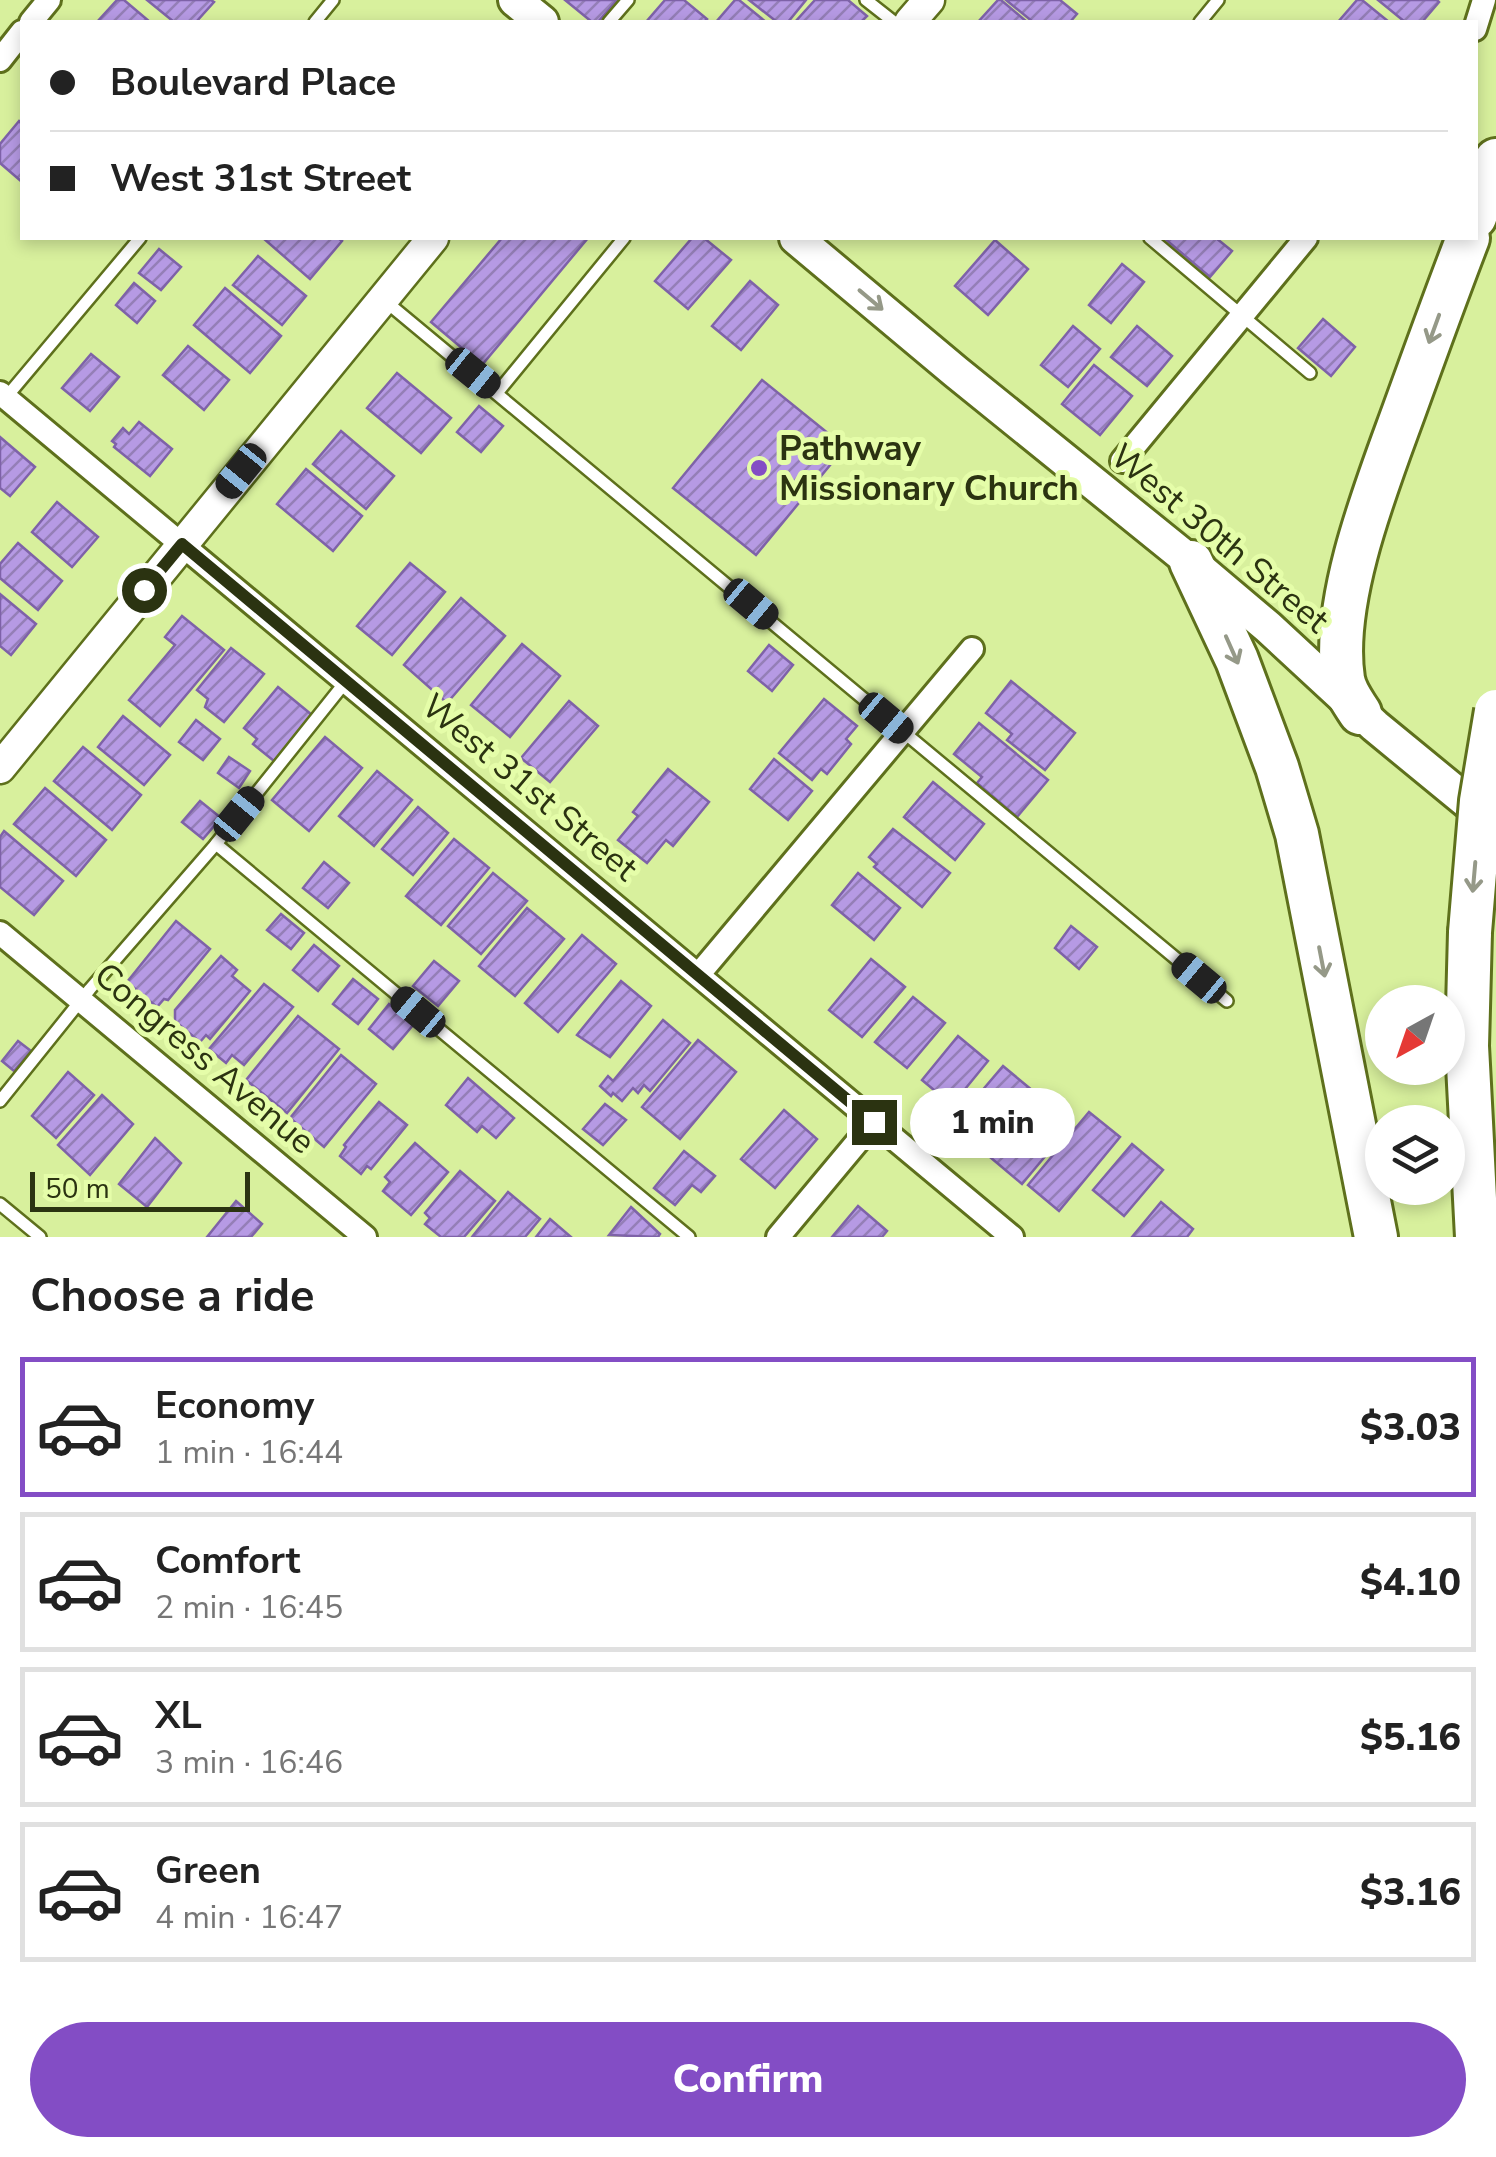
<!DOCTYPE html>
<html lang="en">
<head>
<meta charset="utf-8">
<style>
  body { margin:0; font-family:"Nunito Sans",sans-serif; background:#f2f2f2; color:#222; height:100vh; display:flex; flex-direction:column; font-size:38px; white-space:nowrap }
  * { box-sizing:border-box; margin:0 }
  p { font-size:32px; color:#767676 }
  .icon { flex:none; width:55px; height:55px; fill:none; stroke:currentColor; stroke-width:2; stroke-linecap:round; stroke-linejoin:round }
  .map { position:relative; height:1237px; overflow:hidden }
  .side { display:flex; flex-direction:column; background:#fff; flex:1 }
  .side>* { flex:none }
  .top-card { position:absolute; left:20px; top:20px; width:1458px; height:220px; border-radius:0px; box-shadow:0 5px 15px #0003; display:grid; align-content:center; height:220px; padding:0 30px; background:#fff }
  .needle { width:65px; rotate:220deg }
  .fabs { position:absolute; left:1365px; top:985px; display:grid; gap:20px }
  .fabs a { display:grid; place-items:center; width:100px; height:100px; border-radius:50%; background:#fff; box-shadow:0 5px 15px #0003; font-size:50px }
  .scale { position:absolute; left:30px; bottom:25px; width:220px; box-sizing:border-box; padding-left:10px; border:5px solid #2b3311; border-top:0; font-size:28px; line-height:35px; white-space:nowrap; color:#2b3311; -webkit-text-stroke:8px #e5fda9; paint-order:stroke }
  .end { position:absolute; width:45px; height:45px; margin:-22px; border:12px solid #2b3311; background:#fff; box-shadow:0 0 0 5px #fff }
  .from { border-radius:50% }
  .bubble { position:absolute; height:70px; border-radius:35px; background:#fff; box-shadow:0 5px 15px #0003; font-size:32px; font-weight:800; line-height:70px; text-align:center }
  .car { position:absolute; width:30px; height:60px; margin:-30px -15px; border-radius:12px; box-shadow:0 0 8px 2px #0007; background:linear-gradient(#222 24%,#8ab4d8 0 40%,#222 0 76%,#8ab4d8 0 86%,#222 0) }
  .top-card b { display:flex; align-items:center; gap:35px; height:95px; font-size:38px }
  .top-card b+b { border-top:2px solid #e0e0e0 }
  .top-card i { width:25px; height:25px; background:#222 }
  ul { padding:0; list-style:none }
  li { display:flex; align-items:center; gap:30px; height:140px; margin:0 20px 15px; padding:0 10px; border:5px solid #e0e0e0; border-radius:0px }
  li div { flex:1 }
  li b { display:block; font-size:38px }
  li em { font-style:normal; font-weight:800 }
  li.on { border-color:#834dc5 }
  li>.icon { width:90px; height:90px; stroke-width:1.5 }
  h2 { padding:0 30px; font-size:45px; line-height:120px }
  .cta { display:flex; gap:20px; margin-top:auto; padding:20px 30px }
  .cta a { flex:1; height:115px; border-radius:60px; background:#834dc5; color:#fff; font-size:40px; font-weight:800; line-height:115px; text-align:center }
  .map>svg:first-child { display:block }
</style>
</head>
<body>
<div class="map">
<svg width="1496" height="1237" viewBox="0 0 1496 1237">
  <defs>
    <pattern id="building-hatch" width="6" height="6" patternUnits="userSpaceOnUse" patternTransform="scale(2.5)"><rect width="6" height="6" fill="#b69ae4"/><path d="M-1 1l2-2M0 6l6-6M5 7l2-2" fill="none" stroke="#947eb7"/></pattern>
  </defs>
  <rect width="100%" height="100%" fill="#d8f09d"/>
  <!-- building -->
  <g fill="url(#building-hatch)" stroke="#7e62a8" stroke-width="2.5">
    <polygon points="117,0 124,0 150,22 97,22"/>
    <polygon points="147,0 211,0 214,2 196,22 174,22"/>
    <polygon points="565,0 617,0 598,22 592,22"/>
    <polygon points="665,0 684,0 707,19 704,22 646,22"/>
    <polygon points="735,0 739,0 766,22 716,22"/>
    <polygon points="749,0 806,0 788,22 777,22"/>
    <polygon points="815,0 848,0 867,16 861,22 795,22"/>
    <polygon points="998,0 1001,0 1027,22 978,22"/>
    <polygon points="1006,0 1060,0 1077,14 1070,22 1033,22"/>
    <polygon points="1357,0 1362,0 1389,22 1338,22"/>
    <polygon points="1378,0 1437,0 1439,2 1422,22 1405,22"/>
    <polygon points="19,121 22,124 22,182 0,163 0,144"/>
    <polygon points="263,238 338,238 342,241 310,279"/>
    <polygon points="502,238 588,238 482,365 431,322"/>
    <polygon points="692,238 704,238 731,260 688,309 655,281"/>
    <polygon points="1164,238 1216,238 1232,251 1210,277"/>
    <polygon points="995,240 1028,269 988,315 955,286"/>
    <polygon points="159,249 181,267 161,290 139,273"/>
    <polygon points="258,256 306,296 282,325 233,285"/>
    <polygon points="1122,264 1144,282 1111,323 1089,305"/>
    <polygon points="750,281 778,305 741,350 712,326"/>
    <polygon points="134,283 155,301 137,323 116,305"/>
    <polygon points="225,288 281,336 250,373 194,325"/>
    <polygon points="1323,319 1355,347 1331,376 1298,348"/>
    <polygon points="1073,326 1100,349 1068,387 1041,365"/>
    <polygon points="1137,326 1172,356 1147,386 1111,357"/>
    <polygon points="188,346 229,380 204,410 163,375"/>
    <polygon points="91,354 119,377 90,411 62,388"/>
    <polygon points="1094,365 1132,396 1100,435 1062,404"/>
    <polygon points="397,373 451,418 421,453 367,408"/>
    <polygon points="762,380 845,447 756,555 673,488"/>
    <polygon points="479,406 503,426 481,452 457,432"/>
    <polygon points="139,422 172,449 150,476 114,447 116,444 112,441 123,428 129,434"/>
    <polygon points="341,431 394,476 366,509 313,464"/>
    <polygon points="0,437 35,467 10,496 0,488"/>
    <polygon points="306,469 362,516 333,551 277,504"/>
    <polygon points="57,502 98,537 72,567 32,532"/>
    <polygon points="18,543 62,581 38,610 0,578 0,564"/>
    <polygon points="410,563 445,592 392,655 357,626"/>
    <polygon points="0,594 36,624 11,655 0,646"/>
    <polygon points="461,598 505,636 447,703 404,665"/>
    <polygon points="182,616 224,650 160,726 129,700 175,645 165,637"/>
    <polygon points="522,644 560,676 510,737 471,705"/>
    <polygon points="769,645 793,665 772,691 748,671"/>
    <polygon points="231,648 264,674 224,722 205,707 208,699 197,690"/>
    <polygon points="1011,681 1075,733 1045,770 1007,740 1012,734 986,713"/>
    <polygon points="278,687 312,715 274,761 253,744 257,739 244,728"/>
    <polygon points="824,699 857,726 846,739 851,744 827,774 821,769 812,780 779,753"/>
    <polygon points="569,701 598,726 550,782 521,758"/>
    <polygon points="123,716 170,755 144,785 98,747"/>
    <polygon points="196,720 220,739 203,760 179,742"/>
    <polygon points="979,723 1048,780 1017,817 977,783 982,777 954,754"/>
    <polygon points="325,737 362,768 309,831 272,800"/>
    <polygon points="83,747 141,795 112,830 54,781"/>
    <polygon points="229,757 250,771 239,788 218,773"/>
    <polygon points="774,759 812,791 788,820 750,789"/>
    <polygon points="668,769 709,802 673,846 666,840 647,863 618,840 638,816 633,812"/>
    <polygon points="377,771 412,800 374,846 339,816"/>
    <polygon points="933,782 984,824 955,860 904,817"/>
    <polygon points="45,788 106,840 76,876 14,824"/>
    <polygon points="200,801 221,818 203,839 182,822"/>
    <polygon points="418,807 448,833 413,875 382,849"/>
    <polygon points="893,829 950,873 922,907 874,867 877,864 869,857"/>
    <polygon points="4,831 63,881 34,915 0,887 0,837"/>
    <polygon points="454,839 489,868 441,925 406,896"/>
    <polygon points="324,862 349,883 328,908 303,888"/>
    <polygon points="493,873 527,901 481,954 448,926"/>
    <polygon points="858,873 900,908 874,940 832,905"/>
    <polygon points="527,908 564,939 515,996 479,966"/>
    <polygon points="281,914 304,933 291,949 267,930"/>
    <polygon points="176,921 210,949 168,1000 164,999 157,1007 127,982"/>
    <polygon points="1071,926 1097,947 1079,969 1055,948"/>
    <polygon points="582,935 616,964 558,1032 525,1003"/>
    <polygon points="314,945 339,966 318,991 293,970"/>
    <polygon points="221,956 237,970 232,976 250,991 210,1039 206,1035 200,1042 175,1021 175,1010"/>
    <polygon points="871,959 905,987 862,1037 829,1010"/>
    <polygon points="434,961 459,981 438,1006 413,986"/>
    <polygon points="353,979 378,999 358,1024 333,1004"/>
    <polygon points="621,981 651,1006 610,1057 577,1035"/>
    <polygon points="264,984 293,1007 244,1065 232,1055 226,1063 209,1049"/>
    <polygon points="913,997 945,1023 907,1068 875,1042"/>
    <polygon points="389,1004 414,1024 393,1049 369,1029"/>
    <polygon points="298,1016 339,1049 287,1113 246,1080"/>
    <polygon points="663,1020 690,1043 650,1091 644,1085 638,1093 633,1088 622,1101 613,1093 611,1096 600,1086 608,1076 613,1081"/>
    <polygon points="958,1036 988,1061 952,1105 922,1080"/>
    <polygon points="698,1040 736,1072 680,1139 642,1107"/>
    <polygon points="18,1041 31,1051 14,1071 2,1061"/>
    <polygon points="341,1055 376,1084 324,1147 290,1118"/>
    <polygon points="1003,1066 1033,1091 993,1138 963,1113"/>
    <polygon points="68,1072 94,1095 56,1138 32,1116"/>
    <polygon points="468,1078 514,1118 496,1138 482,1126 477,1132 446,1105"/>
    <polygon points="102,1095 133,1124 90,1175 58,1145"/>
    <polygon points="379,1102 407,1125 371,1169 367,1166 361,1174 340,1156 346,1147 344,1145"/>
    <polygon points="1035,1102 1068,1129 1022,1184 990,1157"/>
    <polygon points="605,1104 626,1120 603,1145 583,1129"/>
    <polygon points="784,1110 817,1139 775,1188 741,1159"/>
    <polygon points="1089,1112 1120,1137 1059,1211 1028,1185"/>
    <polygon points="155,1138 181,1163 147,1207 119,1184"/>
    <polygon points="415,1143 448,1172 411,1215 383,1191 390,1182 385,1177"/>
    <polygon points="1132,1144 1163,1170 1124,1216 1093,1190"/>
    <polygon points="684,1151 715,1176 701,1192 692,1185 675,1205 654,1188"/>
    <polygon points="460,1171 495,1201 464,1237 441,1237 425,1224 430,1218 425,1213"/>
    <polygon points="508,1192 540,1219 525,1237 472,1237"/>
    <polygon points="236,1201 262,1224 251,1237 207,1237"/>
    <polygon points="1161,1202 1193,1229 1187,1237 1132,1237"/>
    <polygon points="858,1206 887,1231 882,1237 832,1237"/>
    <polygon points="631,1207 660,1234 658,1237 609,1235"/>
    <polygon points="550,1219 571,1237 536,1237"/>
  </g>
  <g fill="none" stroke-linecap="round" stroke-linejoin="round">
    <defs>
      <g id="service">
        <polyline points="866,0 894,22"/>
        <polyline points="315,22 333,0"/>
        <polyline points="609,22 628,0"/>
        <polyline points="1200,22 1218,0"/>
        <polyline points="1150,238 1310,373"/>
        <polyline points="384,300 1227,1001"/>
        <polyline points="497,393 624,238"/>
        <polyline points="3,401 140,238"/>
        <polyline points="216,844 689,1237"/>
        <polyline points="0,1101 90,989 216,844 347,680"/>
        <polyline points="0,1204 40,1237"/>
      </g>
      <g id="minor">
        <polyline points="31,22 49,0"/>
        <polyline points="1475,29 1484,0"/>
        <polyline points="0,60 22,32"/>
        <polyline points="0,393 1012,1237"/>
        <polyline points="1122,461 1306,238"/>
        <polyline points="0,933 365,1237"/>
        <polyline points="699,974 972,649"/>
        <polyline points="778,1237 874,1122"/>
      </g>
      <g id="tertiary">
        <polyline points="910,22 929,0"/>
        <polyline points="0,768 433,238"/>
      </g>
      <g id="secondary">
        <polyline points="515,0 542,22"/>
        <polyline points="796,238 956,372 1191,562 1268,627 1375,726 1493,823"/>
      </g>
      <g id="motorway">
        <polyline points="1475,217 1496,160"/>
        <polyline points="1191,562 1237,660 1277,767 1297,834 1376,1237"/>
        <path d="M1360 713C1353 702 1345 692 1343 679 1331 600 1377 485 1404 411 1425 353 1446 295 1468 238"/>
        <polyline points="1470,932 1467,1046 1477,1237"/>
      </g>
    </defs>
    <!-- service casing -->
    <use href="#service" stroke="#5e701c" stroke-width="16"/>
    <!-- minor casing -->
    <use href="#minor" stroke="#5e701c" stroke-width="28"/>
    <!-- tertiary casing -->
    <use href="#tertiary" stroke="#5e701c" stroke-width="35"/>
    <!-- secondary casing -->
    <use href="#secondary" stroke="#5e701c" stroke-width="38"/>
    <!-- motorway casing -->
    <use href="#motorway" stroke="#5e701c" stroke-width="48"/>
    <!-- service -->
    <use href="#service" stroke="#fff" stroke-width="11"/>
    <!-- minor -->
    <use href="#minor" stroke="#fff" stroke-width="22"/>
    <!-- tertiary -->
    <use href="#tertiary" stroke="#fff" stroke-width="30"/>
    <!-- secondary -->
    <use href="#secondary" stroke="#fff" stroke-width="32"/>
    <!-- motorway -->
    <use href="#motorway" stroke="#fff" stroke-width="42"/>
    <defs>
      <polyline id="motorway-bridge" points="1470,932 1481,801 1496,711"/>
    </defs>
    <!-- motorway-bridge casing -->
    <use href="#motorway-bridge" stroke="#5e701c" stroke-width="48" stroke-linecap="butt"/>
    <!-- motorway-bridge -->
    <use href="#motorway-bridge" stroke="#fff" stroke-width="42"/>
  </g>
  <!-- one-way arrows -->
  <defs><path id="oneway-shaft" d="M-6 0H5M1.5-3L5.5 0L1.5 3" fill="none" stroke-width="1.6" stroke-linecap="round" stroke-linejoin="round" transform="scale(2.5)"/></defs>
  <g stroke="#959988">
    <use href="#oneway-shaft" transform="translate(871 300) rotate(40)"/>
    <use href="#oneway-shaft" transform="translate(1434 329) rotate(110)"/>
    <use href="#oneway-shaft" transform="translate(1232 650) rotate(66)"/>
    <use href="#oneway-shaft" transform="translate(1474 877) rotate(95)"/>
    <use href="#oneway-shaft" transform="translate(1322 962) rotate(79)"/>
  </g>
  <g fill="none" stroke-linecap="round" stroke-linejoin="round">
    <!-- route -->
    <polyline stroke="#2b3311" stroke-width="12" points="144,590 182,544 874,1122"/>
  </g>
  <!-- markers -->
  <circle fill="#834dc5" stroke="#e5fda9" stroke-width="4" cx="759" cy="468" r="10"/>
  <g text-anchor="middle" stroke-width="10" stroke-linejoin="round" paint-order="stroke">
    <!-- poi labels -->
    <g font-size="35" font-weight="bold" fill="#2b3311" stroke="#e5fda9" text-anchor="start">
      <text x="779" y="460">Pathway<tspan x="779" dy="40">Missionary Church</tspan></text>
    </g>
    <!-- street labels -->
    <g font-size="35" fill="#2b3311" stroke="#e5fda9">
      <text transform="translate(1220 538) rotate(40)" y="12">West 30th Street</text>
      <text transform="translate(530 787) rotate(40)" y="12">West 31st Street</text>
      <text transform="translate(205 1058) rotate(40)" y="12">Congress Avenue</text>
    </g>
  </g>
</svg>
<div class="fabs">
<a><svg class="needle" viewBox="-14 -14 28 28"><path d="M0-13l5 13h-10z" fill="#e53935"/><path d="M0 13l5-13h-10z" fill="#767676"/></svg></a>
<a><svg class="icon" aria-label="layers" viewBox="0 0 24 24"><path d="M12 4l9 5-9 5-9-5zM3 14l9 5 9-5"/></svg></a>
</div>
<div class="scale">50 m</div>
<i class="end from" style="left:144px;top:590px"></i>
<i class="end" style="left:874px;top:1122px"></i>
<div class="bubble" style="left:910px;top:1088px;width:165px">1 min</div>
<i class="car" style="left:473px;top:373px;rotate:129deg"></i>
<i class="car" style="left:241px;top:471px;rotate:219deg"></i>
<i class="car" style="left:751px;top:604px;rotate:130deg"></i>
<i class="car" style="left:886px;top:718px;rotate:130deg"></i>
<i class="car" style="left:239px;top:814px;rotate:39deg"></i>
<i class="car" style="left:1199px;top:978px;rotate:310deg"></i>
<i class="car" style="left:418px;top:1012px;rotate:310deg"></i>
<div class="top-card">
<b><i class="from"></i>Boulevard Place</b>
<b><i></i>West 31st Street</b>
</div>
</div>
<section class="side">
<h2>Choose a ride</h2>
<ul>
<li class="on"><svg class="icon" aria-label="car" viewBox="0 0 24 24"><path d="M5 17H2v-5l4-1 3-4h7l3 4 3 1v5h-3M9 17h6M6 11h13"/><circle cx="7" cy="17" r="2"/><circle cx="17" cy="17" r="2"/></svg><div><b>Economy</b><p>1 min · 16:44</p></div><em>$3.03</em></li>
<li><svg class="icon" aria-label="car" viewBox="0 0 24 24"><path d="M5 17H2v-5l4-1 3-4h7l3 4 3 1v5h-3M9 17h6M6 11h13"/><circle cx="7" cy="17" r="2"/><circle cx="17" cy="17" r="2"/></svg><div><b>Comfort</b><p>2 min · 16:45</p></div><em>$4.10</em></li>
<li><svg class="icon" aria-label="car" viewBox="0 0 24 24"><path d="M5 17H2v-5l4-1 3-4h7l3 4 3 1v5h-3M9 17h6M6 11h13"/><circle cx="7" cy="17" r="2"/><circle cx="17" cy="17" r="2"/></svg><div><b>XL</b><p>3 min · 16:46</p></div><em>$5.16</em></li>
<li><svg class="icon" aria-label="car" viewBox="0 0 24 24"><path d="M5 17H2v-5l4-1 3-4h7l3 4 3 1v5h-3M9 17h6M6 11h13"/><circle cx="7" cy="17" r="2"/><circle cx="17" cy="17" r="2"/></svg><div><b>Green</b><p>4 min · 16:47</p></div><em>$3.16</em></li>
</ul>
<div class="cta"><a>Confirm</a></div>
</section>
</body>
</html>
